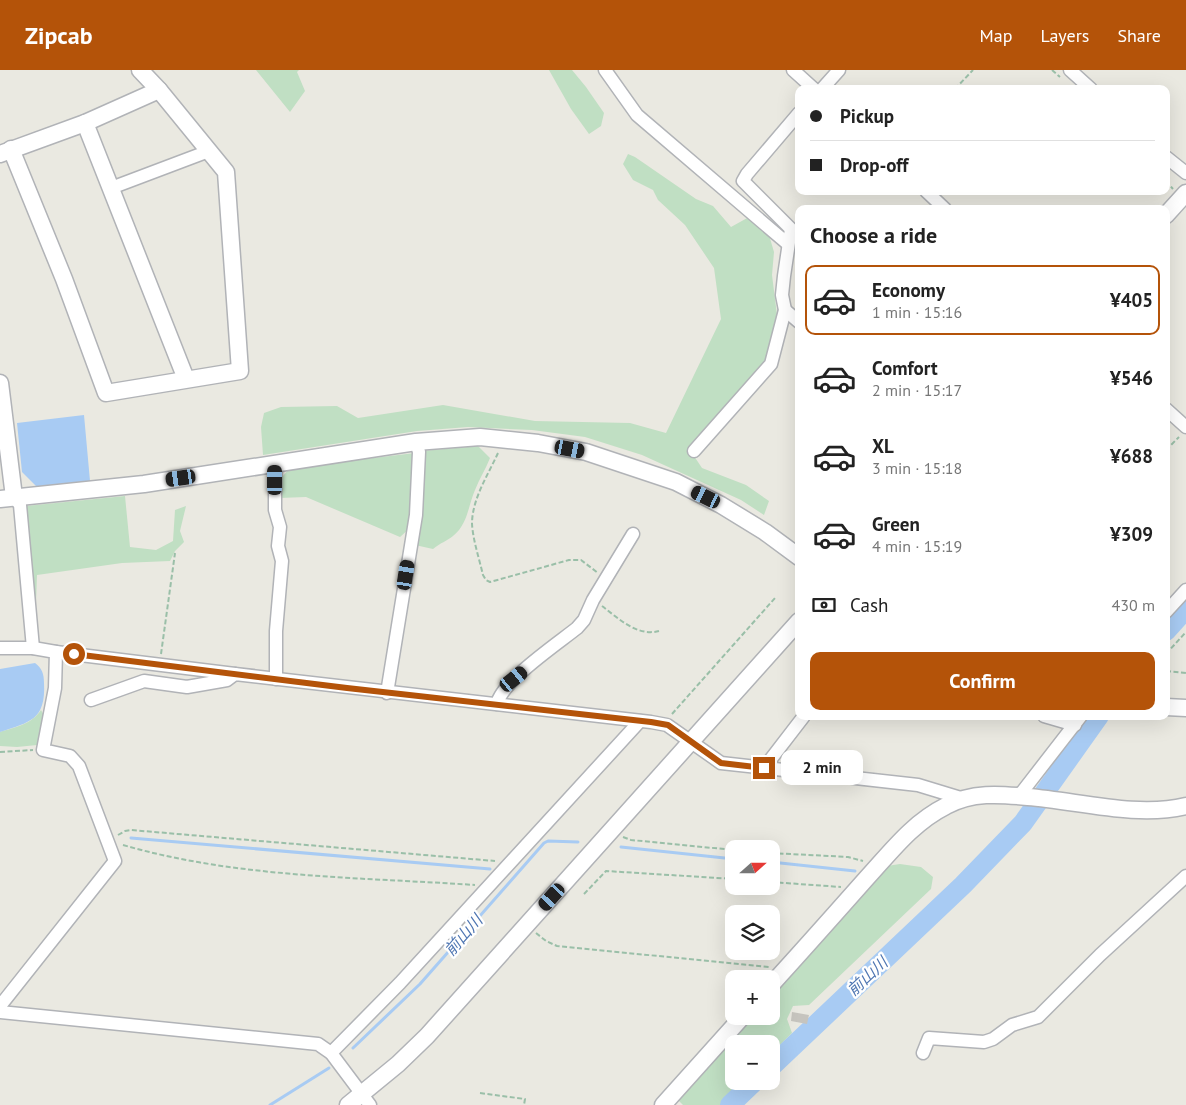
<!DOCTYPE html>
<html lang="en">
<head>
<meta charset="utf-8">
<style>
  body { margin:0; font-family:"PT Sans","Noto Sans JP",sans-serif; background:#f2f2f2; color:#222; height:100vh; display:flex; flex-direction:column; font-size:19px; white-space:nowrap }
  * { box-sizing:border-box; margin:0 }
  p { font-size:16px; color:#767676 }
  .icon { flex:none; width:28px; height:28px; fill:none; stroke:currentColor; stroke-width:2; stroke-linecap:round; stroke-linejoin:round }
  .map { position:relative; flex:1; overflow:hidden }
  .drawer { position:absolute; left:795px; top:135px; width:375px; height:515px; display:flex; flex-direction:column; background:#fff; border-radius:10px; box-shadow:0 5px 20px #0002 }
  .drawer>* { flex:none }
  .guide { position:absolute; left:795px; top:15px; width:375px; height:110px; border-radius:10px; box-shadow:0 5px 20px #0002; display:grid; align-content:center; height:110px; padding:0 15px; background:#fff }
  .needle { width:32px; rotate:69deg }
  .tools { position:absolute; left:725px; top:770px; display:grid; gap:10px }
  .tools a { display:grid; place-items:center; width:55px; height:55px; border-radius:10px; background:#fff; box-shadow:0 5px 20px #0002; font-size:25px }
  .end { position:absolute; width:22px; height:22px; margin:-11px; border:6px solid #b45309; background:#fff; box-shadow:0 0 0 2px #fff }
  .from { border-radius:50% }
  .bubble { position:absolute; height:35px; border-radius:10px; background:#fff; box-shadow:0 5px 20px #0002; font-size:16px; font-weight:800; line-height:35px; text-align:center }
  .car { position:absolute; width:15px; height:30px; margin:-15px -8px; border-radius:6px; box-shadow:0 0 4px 1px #0007; background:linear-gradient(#222 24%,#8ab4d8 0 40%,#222 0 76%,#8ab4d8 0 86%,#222 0) }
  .guide b { display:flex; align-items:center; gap:18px; height:48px; font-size:19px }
  .guide b+b { border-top:1px solid #e0e0e0 }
  .guide i { width:12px; height:12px; background:#222 }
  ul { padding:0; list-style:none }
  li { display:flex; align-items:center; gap:15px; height:70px; margin:0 10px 8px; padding:0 5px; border:2px solid transparent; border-radius:10px }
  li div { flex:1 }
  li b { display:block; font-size:19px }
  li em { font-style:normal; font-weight:800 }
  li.current { border-color:#b45309 }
  li>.icon { width:45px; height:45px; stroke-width:1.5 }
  h2 { padding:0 15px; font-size:22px; line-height:60px }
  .pay { display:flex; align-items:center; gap:12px; height:55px; padding:0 15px; font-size:19px }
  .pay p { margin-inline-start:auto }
  .action { display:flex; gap:10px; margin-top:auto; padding:10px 15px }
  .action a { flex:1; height:58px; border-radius:10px; background:#b45309; color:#fff; font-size:20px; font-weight:800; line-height:58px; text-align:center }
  header { display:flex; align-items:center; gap:30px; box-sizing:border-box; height:70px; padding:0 25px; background:#b45309; color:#fff }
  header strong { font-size:24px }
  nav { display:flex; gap:28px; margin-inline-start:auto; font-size:18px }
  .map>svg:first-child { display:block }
</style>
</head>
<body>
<header>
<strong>Zipcab</strong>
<nav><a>Map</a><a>Layers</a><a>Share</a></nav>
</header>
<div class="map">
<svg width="1186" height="1035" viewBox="0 0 1186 1035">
  <rect width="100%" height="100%" fill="#eae9e1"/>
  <!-- green -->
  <g fill="#c0dfc3">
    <polygon points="256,0 299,0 297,2 305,21 290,42"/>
    <polygon points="549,0 572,0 586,17 604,43 601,56 589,64 571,39"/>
    <polygon points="628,84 635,87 696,129 713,136 731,157 749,147 769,165 774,182 772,205 778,253 770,290 690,380 702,398 746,415 769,431 764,445 741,430 642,385 585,367 532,360 468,357 417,361 263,385 261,357 264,343 281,337 337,336 358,348 443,335 535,351 630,353 666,363 721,249 714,198 685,155 658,130 653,120 633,110 623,94"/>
    <path d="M478 376 490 388C486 399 479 409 475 420 468 436 468 454 453 466 447 471 440 473 433 479L415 475 422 381Z"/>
    <polygon points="415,383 411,457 400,467 306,427 279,428 282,407 290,398"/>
    <polygon points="125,426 130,477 156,480 173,471 175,440 186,436 180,461 184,472 175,481 170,491 122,493 37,505 36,533 33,536 26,436"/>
    <path d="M41 640 47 651 37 675 17 677 0 676V662C15 657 31 655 41 640Z"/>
    <polygon points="900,794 921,797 933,807 931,819 809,935 793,936 787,949 792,963 771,984 771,974 734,974 734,1011 744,1011 721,1035 683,1035 679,1031 679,1026 752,946 771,946 771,925 887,796"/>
  </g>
  <!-- water -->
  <g fill="#a8cbf3">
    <polygon points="84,345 90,411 37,417 22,402 17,353"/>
    <path d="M35 593C42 598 44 604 44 613 46 650 30 652 0 662V599Z"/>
  </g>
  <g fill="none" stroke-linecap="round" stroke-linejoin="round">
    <!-- stream -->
    <g stroke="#a8cbf3" stroke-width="3">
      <polyline points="131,768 490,799"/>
      <polyline points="621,777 734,789"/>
      <polyline points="771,792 855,801"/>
      <polyline points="955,814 963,815"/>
      <polyline points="353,978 420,914 544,773 548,771 578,772"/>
      <polyline points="270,1035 329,998"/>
    </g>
    <!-- river -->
    <g stroke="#a8cbf3" stroke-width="20">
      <polyline points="1166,561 1186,539"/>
      <polyline points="771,997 963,815 1023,753 1099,646"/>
      <polyline points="730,1035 755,1011"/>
    </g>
  </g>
  <!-- building -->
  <polygon fill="#c6c4be" points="792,942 809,945 807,954 791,951"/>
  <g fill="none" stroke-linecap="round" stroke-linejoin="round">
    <defs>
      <g id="minor">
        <polyline points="605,0 637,45 788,174"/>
        <polyline points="793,0 814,19"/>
        <polyline points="1070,0 1091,19"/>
        <polyline points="822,19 839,0"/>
        <polyline points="1166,87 1186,103"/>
        <polyline points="111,118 209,81"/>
        <polyline points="926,121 945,139"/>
        <polyline points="785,240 799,252"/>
        <polyline points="1166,339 1186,357"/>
        <polyline points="694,381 771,294 785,240 782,225 784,206 791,159 743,111 747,104 799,43"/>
        <polyline points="275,395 275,440 280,457 278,476 282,491 276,561 276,609"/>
        <polyline points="14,427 20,435 33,578"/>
        <polyline points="1166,542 1186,520"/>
        <polyline points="0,578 33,578 56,582 55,618 43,680 70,686 79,696 115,791 0,936"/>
        <polyline points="56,582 235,604"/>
        <polyline points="387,623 416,445 419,382 416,372"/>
        <polyline points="91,630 144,611 187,617 227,610 235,604 651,652 667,655 721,693 918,715 964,729"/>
        <path d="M497 634C502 611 557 574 577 558L584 550 593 530 633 464"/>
        <polyline points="1044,646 1075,655"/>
        <polyline points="764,698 804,646"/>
        <polyline points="1019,726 1081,646"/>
        <polyline points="0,942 318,974 331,983 370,1035"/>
        <polyline points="331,983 400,913 640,651"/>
        <polyline points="923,983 929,968 984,972 993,969 1012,955 1038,947 1100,885 1186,806"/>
      </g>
      <g id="tertiary">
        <polyline points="85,53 186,309"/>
        <polyline points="11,79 64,209 106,323 240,301 226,102 159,20 140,0"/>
        <polyline points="0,84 85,53 159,20"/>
        <polyline points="1166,145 1186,123"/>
        <polyline points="0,313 14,427"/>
        <polyline points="0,429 144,414 416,372 480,367 538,373 586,382 676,412 721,435 765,462 799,487"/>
        <polyline points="1166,637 1186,638"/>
        <path d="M771 915C803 880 834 845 865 810 890 783 912 753 946 736 972 722 999 724 1028 727 1078 731 1137 748 1186 736"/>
        <polyline points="348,1035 398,994 427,966 799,551"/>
        <polyline points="663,1035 743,946"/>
      </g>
    </defs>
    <!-- minor casing -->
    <use href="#minor" stroke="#b1b3b7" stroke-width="15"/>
    <!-- tertiary casing -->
    <use href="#tertiary" stroke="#b1b3b7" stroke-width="19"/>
    <!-- path -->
    <g stroke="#9abfa8" stroke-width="2" stroke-dasharray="5 2.5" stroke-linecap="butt">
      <polyline points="1052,0 1060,7"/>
      <polyline points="955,19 973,0"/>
      <polyline points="1166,111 1173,119"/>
      <polyline points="1166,380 1179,367"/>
      <path d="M498 383C488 405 472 429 472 454 473 470 479 488 483 505L486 510 490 512 569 490H581L598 503"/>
      <path d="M602 536C618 548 637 567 659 561"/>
      <polyline points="161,584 175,483"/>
      <polyline points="1166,584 1186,562"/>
      <polyline points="1166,601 1186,603"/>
      <polyline points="672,644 775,528"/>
      <polyline points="0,682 33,680"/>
      <polyline points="118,765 125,761 131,760 495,791"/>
      <polyline points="623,767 631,770 734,780"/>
      <path d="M123 775C237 808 357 807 475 815"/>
      <polyline points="771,783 848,787 863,791"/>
      <polyline points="771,812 841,817"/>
      <polyline points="584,824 606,801 734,809"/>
      <polyline points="536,863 546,871 557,876 769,897"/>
      <polyline points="480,1023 525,1029 524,1035"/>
    </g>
    <!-- minor -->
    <use href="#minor" stroke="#fff" stroke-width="12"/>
    <!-- tertiary -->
    <use href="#tertiary" stroke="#fff" stroke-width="16"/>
  </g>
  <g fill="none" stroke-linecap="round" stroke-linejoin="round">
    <!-- route -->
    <polyline stroke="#b45309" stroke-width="6" points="74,584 347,618 651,652 668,655 721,693 764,698"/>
  </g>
  <g text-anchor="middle" stroke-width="4.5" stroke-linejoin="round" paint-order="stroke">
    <!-- water labels -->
    <g font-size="16" font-style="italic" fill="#4f76b2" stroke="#fff">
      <text transform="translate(463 865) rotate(-49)" y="6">前山川</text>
      <text transform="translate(867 906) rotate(-43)" y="6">前山川</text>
    </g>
  </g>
</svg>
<div class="tools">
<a><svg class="needle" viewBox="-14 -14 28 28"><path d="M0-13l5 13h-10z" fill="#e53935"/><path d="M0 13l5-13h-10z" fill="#767676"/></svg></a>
<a><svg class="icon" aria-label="layers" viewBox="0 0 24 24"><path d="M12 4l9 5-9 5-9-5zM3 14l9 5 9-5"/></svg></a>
<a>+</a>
<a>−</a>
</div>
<i class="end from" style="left:74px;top:584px"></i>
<i class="end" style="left:764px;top:698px"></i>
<div class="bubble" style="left:781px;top:680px;width:82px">2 min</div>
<i class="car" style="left:570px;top:379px;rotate:101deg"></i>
<i class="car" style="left:181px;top:408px;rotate:262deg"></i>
<i class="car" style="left:275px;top:410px;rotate:0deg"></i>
<i class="car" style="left:706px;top:427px;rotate:296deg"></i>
<i class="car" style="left:406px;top:505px;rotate:9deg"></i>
<i class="car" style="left:514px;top:609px;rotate:51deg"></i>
<i class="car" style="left:552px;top:827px;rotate:222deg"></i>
<div class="guide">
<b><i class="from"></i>Pickup</b>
<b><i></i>Drop-off</b>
</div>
<section class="drawer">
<h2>Choose a ride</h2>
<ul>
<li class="current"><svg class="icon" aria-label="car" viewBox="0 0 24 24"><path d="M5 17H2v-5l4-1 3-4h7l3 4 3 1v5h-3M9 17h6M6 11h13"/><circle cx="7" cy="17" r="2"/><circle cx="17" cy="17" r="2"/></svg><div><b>Economy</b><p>1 min · 15:16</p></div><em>¥405</em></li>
<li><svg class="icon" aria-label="car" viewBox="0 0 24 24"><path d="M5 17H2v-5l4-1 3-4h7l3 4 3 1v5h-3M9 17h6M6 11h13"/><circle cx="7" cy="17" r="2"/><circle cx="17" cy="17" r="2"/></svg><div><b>Comfort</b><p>2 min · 15:17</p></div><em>¥546</em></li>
<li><svg class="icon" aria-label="car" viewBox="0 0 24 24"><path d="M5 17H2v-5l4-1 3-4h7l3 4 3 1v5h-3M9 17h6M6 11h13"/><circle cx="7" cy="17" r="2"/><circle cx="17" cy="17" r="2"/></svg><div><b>XL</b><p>3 min · 15:18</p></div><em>¥688</em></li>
<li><svg class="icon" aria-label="car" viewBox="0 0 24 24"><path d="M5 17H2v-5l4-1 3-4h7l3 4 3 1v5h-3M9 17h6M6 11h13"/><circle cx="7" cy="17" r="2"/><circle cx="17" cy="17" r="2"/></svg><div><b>Green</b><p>4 min · 15:19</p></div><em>¥309</em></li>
</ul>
<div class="pay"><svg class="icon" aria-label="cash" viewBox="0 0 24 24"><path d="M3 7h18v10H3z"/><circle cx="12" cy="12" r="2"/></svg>Cash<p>430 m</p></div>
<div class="action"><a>Confirm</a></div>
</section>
</div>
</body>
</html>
